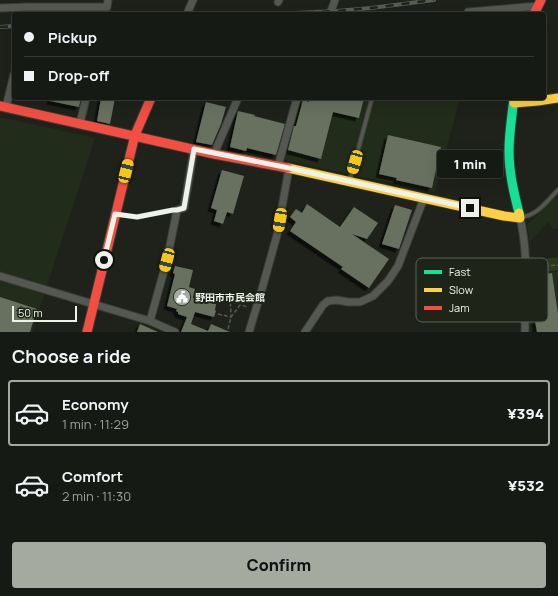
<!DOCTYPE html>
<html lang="en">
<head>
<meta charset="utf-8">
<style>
  body { margin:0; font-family:Manrope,"Noto Sans JP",sans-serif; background:#232722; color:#f1f3f6; height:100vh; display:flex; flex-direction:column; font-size:15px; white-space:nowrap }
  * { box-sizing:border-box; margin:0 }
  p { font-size:13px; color:#9ea1a0 }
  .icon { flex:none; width:22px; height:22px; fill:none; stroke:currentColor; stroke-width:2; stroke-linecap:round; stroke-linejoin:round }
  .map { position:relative; height:332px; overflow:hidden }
  .details { display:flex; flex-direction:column; background:#161a14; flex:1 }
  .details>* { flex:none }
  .top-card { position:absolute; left:12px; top:12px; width:534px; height:88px; border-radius:4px; box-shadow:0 4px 16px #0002,0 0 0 1px #353834; display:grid; align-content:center; height:88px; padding:0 12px; background:#161a14 }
  .scale { position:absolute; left:12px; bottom:10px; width:65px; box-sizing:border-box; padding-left:4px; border:2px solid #edf3e9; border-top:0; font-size:11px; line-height:14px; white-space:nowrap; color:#edf3e9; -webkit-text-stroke:3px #1e2518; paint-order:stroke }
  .end { position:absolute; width:18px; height:18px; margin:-9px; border:5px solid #edf3e9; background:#111; box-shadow:0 0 0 2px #111 }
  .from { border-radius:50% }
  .bubble { position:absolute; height:28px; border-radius:4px; background:#161a14; box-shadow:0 4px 16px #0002,0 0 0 1px #353834; font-size:13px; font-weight:800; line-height:28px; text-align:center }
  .car { position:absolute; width:12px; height:24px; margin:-12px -6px; border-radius:5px; box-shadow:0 0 3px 1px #0007; background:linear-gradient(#f5c518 24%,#345 0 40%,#f5c518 0 76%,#345 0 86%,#f5c518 0) }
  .top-card b { display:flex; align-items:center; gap:14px; height:38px; font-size:15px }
  .top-card b+b { border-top:1px solid #353834 }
  .top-card i { width:10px; height:10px; background:#f1f3f6 }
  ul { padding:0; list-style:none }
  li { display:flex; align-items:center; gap:12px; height:66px; margin:0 8px 6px; padding:0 4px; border:2px solid transparent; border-radius:4px }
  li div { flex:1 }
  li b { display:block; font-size:15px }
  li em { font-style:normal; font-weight:800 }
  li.on { border-color:#a5aaa1 }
  li>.icon { width:36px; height:36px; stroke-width:1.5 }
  h2 { padding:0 12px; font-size:18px; line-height:48px }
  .cta { display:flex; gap:8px; margin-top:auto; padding:8px 12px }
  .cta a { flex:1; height:46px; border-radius:4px; background:#a5aaa1; color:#111; font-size:16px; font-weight:800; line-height:46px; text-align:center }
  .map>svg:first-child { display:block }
</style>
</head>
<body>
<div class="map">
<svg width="558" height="332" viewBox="0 0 558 332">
  <defs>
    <filter id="shadow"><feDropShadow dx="-3.5" dy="3.5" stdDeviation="0" flood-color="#0009"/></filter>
  </defs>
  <rect width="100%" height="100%" fill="#1e221b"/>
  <!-- built -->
  <g fill="#222c1a">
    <polygon points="302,98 460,98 435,192 287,161 284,156"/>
    <polygon points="0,117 95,138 32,332 0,332"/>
    <polygon points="558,195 558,229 553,229 548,222 530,242 527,225"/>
    <polygon points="558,271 558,332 531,332 532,275"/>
  </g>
  <!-- green -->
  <polygon fill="#2b3a1c" points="558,257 558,270 532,274 531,261"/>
  <!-- building -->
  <g fill="#687061" filter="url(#shadow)">
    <polygon points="50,98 81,98 79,107 50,101"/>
    <polygon points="101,98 115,98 110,124 97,121"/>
    <polygon points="310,98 364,98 359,118 333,112 321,159 288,150 294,126 296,126 303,100 309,102"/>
    <polygon points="206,102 226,107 221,124 212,145 196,142"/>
    <polygon points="238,111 255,115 254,116 285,124 276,155 247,148 246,151 230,147"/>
    <polygon points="388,135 441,147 432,188 396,180 397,178 379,174"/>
    <polygon points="222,170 244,176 233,214 227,212 223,224 214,221 217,210 211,208"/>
    <polygon points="307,204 340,227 354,207 378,223 367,239 352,234 389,259 369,288 341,269 343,267 290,231 296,222 290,217 296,209 302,213"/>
    <polygon points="395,205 412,210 399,249 382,244"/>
    <polygon points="175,266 193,270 189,287 195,289 193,298 216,304 215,310 216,311 214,317 195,312 191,324 208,331 211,324 230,332 181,332 187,317 178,314 178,312 176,311 177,309 167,306 175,274 173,273"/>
    <polygon points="552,273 558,314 558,332 537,332 535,321 537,321 536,317 538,317 533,276"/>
    <polygon points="0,297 37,309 30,332 0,332"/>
    <polygon points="140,324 158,332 137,332"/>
  </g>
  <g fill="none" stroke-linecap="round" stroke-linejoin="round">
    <defs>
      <g id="lane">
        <polyline points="350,180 372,98"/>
        <polyline points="116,214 137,217 173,210 177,210"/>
        <path d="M521 217C537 216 547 201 558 190"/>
      </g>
      <g id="street">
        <polyline points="278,2 279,0"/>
        <polyline points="0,8 28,7 107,7 108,0"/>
        <polyline points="187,14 193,0"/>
        <polyline points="330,14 335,0"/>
        <polyline points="468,14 468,12 538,6"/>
        <polyline points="6,107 14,74"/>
        <polyline points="80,123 86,98"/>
        <polyline points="214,154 238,98"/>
        <polyline points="278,166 297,98"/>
        <path d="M520 218C529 255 525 294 525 332"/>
        <polyline points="0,276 150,321 175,332"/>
        <polyline points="150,321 167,260 177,210 184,208 194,149"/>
        <polyline points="249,332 262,289 277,235 289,168"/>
        <polyline points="305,332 323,305 328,301 337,300 348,302 360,302 373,296 388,281 398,266 424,198"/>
      </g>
      <path id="fast" d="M514 98C512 116 509 134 509 151 509 173 514 193 519 213"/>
      <g id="slow">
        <polyline points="514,103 538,101 558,98"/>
        <polyline points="288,168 504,216 520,218 519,213"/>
      </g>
      <g id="jam">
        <polyline points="534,14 541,0"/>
        <polyline points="0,106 214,154 288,168"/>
        <polyline points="87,332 135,135 151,98"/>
      </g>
    </defs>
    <!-- lane casing -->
    <use href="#lane" stroke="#393d37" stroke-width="5.5"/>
    <!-- street casing -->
    <use href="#street" stroke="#393d37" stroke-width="9"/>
    <!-- fast casing -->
    <use href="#fast" stroke="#393d37" stroke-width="11"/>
    <!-- slow casing -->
    <use href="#slow" stroke="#393d37" stroke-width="11"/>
    <!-- jam casing -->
    <use href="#jam" stroke="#393d37" stroke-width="11"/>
    <!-- path -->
    <g stroke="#565854" stroke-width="1.5" stroke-dasharray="4 2" stroke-linecap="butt">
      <polyline points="533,267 558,265"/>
      <polyline points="218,314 231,317 230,294"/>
      <polyline points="228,329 231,317 240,305 248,307"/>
    </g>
    <!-- lane -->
    <use href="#lane" stroke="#545851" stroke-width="3.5"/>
    <!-- street -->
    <use href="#street" stroke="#545851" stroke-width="7"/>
    <!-- fast -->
    <use href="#fast" stroke="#16e098" stroke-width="9"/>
    <!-- slow -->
    <use href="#slow" stroke="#ffcf43" stroke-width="9"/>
    <!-- jam -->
    <use href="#jam" stroke="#f24e42" stroke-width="9"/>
    <defs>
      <g id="rail">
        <polyline points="274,14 337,11 371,8 434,0"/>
        <polyline points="0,27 14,26"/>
      </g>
    </defs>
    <!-- rail casing -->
    <use href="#rail" stroke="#5a5d57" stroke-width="4"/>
    <!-- rail -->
    <use href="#rail" stroke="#1e2518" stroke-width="2.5" stroke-dasharray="8" stroke-linecap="butt"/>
  </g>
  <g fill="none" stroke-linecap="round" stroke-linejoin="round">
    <!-- route -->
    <polyline stroke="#edf3e9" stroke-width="5" points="104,260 115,214 137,217 173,210 177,210 184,208 194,149 289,168 470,208"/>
  </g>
  <!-- icons -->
  <defs>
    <symbol id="civic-disc" viewBox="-11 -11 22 22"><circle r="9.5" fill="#a5aaa1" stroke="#1e2518"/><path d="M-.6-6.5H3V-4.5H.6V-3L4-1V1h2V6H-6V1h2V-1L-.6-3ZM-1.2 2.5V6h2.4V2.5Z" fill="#fff"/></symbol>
  </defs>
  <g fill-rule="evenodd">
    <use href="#civic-disc" x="172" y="287" width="20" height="20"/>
  </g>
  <g text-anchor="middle" stroke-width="4" stroke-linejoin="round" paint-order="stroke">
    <!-- poi labels -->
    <g font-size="10" font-weight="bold" fill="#edf3e9" stroke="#1e2518" text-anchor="start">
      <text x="195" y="301">野田市市民会館</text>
    </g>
  </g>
  <!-- legend -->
  <rect x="416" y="258" width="132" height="64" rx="6" fill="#1e2518" stroke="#5c6357" stroke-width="1"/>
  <rect x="424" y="270" width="18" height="4" fill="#16e098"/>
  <rect x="424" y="288" width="18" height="4" fill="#ffcf43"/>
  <rect x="424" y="306" width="18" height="4" fill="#f24e42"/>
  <g font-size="11" fill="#edf3e9">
    <text x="449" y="276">Fast</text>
    <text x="449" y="294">Slow</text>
    <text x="449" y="312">Jam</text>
  </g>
</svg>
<div class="scale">50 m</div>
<i class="end from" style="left:104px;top:260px"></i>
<i class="end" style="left:470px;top:208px"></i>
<div class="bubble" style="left:437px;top:150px;width:66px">1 min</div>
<i class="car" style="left:355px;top:162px;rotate:196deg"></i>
<i class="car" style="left:126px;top:171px;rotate:14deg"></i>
<i class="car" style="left:280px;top:220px;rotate:190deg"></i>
<i class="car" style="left:167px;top:260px;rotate:195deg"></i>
<div class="top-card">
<b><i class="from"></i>Pickup</b>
<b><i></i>Drop-off</b>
</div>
</div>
<section class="details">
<h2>Choose a ride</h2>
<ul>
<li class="on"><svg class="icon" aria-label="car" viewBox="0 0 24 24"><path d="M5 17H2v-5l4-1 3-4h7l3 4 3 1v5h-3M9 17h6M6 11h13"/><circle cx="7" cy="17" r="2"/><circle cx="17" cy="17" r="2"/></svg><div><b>Economy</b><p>1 min · 11:29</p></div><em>¥394</em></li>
<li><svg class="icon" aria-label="car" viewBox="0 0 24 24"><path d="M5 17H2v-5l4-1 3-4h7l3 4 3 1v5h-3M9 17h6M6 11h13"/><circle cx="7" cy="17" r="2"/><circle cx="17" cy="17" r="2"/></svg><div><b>Comfort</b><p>2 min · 11:30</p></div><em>¥532</em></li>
</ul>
<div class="cta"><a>Confirm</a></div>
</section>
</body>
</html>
